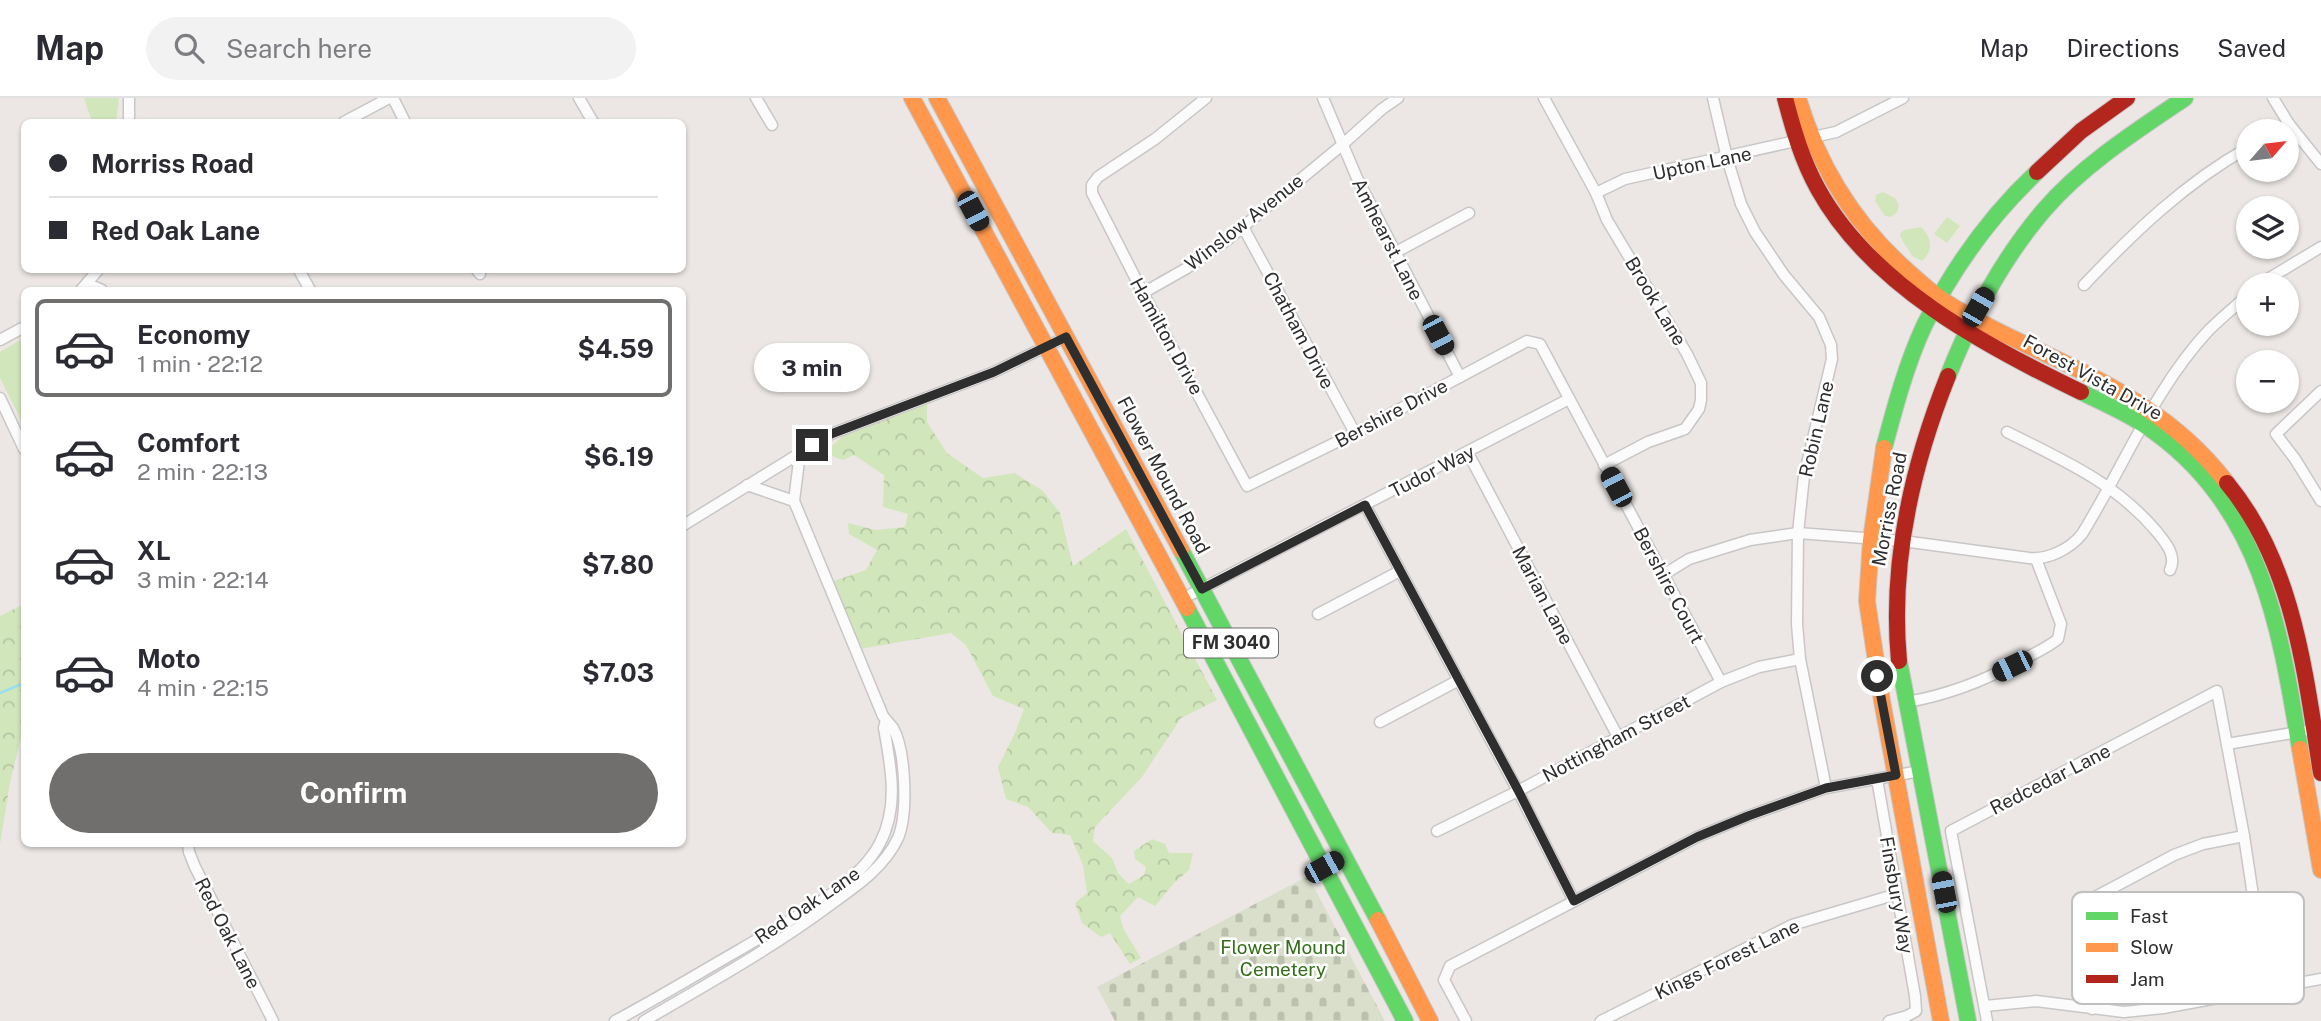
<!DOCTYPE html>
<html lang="en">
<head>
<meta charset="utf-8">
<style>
  body { margin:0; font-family:"Public Sans",sans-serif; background:#f2f2f3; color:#2b2b33; height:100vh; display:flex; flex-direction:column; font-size:26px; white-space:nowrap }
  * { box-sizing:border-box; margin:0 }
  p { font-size:23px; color:#7c7c81 }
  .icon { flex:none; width:38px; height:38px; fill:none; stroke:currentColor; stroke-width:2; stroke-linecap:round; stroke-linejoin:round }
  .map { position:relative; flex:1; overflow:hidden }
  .panel { position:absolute; left:21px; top:189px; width:665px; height:560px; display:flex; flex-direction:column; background:#fff; border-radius:10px; box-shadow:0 2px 5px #0004 }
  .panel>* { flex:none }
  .banner { position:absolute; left:21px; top:21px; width:665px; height:154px; border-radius:10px; box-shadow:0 2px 5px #0004; display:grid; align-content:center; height:154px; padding:0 28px; background:#fff }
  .needle { width:46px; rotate:62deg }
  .tools { position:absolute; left:2236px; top:21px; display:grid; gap:14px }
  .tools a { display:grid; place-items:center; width:63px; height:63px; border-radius:50%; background:#fff; box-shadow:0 2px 5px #0004; font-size:35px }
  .end { position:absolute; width:32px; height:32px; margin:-16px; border:9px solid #2e2e2e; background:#fff; box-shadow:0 0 0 4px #fff }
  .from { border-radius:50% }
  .bubble { position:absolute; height:49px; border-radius:24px; background:#fff; box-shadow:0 2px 5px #0004; font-size:23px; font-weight:700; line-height:49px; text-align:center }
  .car { position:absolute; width:21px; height:42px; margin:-21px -10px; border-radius:9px; box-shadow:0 0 5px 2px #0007; background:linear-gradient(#222 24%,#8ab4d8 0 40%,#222 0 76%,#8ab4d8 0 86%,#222 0) }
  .banner b { display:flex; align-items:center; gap:24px; height:66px; font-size:26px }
  .banner b+b { border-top:2px solid #e1e1e2 }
  .banner i { width:18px; height:18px; background:#2b2b33 }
  ul { padding:12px 0 0; list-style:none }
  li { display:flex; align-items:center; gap:21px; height:98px; margin:0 14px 10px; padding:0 14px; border:4px solid transparent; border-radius:10px }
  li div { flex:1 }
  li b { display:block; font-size:26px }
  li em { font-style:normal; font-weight:700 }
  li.current { border-color:#706f6e }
  li>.icon { width:63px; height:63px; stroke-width:1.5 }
  .action { display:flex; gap:14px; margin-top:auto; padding:14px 28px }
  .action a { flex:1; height:80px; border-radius:42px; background:#706f6e; color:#fff; font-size:28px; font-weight:700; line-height:80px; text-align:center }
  header { display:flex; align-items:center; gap:42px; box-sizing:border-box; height:98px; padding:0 35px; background:#fff; border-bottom:2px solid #e1e1e2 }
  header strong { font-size:33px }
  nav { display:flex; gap:38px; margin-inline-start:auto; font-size:24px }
  .search { width:490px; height:63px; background:#f2f2f3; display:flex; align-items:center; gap:18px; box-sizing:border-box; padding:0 24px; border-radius:38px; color:#7c7c81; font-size:26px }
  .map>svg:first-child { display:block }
</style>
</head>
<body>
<header>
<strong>Map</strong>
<div class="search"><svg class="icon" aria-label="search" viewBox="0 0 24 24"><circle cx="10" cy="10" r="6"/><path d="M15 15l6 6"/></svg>Search here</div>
<nav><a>Map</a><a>Directions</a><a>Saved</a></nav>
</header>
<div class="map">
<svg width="2321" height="923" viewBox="0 0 2321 923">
  <defs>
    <pattern id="forest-crowns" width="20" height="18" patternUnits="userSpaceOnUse" patternTransform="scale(1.75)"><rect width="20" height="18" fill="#d2e6bc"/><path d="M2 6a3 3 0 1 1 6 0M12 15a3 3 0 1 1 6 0" fill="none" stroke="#b5c6a2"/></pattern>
    <pattern id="cemetery-stones" width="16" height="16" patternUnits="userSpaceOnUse" patternTransform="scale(1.75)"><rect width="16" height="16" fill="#dadfcb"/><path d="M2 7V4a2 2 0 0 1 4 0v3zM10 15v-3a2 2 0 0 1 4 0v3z" fill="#bbc0af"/></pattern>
  </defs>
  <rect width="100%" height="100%" fill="#ece7e4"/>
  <!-- forest -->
  <g fill="url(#forest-crowns)">
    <polygon points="927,306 927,324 947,355 983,380 1015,375 1043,393 1060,415 1073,468 1126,431 1217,602 1181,620 1142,679 1095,729 1093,743 1112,760 1118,775 1129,786 1144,777 1146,769 1135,761 1134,753 1152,741 1165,746 1169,755 1193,755 1189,772 1174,785 1155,808 1138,799 1120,818 1123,830 1141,860 1130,866 1110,835 1101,839 1082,825 1075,805 1087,795 1083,767 1070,737 1052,735 1028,709 1006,701 998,669 1015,635 1024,611 993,598 966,547 951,535 860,551 834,483 866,472 877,452 849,436 848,425 876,432 905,429 908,416 883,409 884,377 854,357 843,362 824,355 845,336"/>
    <polygon points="24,506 24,627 10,685 0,746 0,518"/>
  </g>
  <!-- cemetery -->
  <polygon fill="url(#cemetery-stones)" points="1308,778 1385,923 1115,923 1097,889"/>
  <!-- park -->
  <g fill="#d2e6bc">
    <polygon points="84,0 119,0 116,24 92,24"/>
    <polygon points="1883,94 1895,100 1899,107 1897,114 1891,119 1885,118 1875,103 1876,97"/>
    <polygon points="1947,119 1960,128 1947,145 1934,136"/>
    <path d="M1921 129C1932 140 1934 152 1922 163L1912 158C1909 150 1902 145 1900 136L1904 132Z"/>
    <polygon points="24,240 24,328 0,280 0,254"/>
  </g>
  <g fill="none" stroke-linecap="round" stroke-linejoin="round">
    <!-- stream -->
    <polyline stroke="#97dfee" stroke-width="2.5" points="0,595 24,585"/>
    <defs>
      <g id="street">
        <polyline points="393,0 405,24"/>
        <polyline points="579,0 593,24"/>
        <polyline points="756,0 772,27"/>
        <polyline points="1206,0 1155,41 1098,79 1092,87 1092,95 1143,195 1247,388 1355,335 1527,243 1540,246 1721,584"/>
        <polyline points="1323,0 1357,80 1460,279"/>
        <polyline points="1544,0 1596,95 1607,122 1687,256 1701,285 1701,302 1699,311 1685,331 1648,344 1604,367"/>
        <polyline points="1713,0 1727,60 1741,106 1755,134 1784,177 1819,219 1831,247 1832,261 1804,378 1798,435 1797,526 1800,561 1826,690"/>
        <polyline points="2273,0 2289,26 2321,66"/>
        <polyline points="129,24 129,0"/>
        <polyline points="344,24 389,0"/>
        <polyline points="2277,33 2289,26"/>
        <polyline points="1596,95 1625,81 1836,34 1903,0"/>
        <polyline points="1243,129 1355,335"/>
        <polyline points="1396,154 1469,115"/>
        <polyline points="299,172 310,192"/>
        <polyline points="477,172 480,176"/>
        <polyline points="88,186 102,192"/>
        <path d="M2084 187C2134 134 2185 85 2249 49"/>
        <polyline points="2258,187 2321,149"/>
        <polyline points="81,192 98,172"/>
        <polyline points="1143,195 1187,170 1227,142 1342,47 1382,11 1398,0"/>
        <polyline points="0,242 24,229"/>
        <polyline points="2321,293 2276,336 2295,361 2321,403"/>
        <polyline points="0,300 24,351"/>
        <path d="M2007 334C2063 362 2116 385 2157 434 2166 445 2177 458 2170 472"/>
        <polyline points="1468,355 1618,639"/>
        <polyline points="747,387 794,403"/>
        <polyline points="1365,407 1518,693 1574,803"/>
        <polyline points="682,428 831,336 994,274 1066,239"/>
        <path d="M1663 477 1689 461 1750 442 1798 435 1903 443 2029 460C2048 462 2070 451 2082 436 2123 370 2155 289 2209 232 2222 219 2236 208 2249 196"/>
        <polyline points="1182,501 1569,301"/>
        <polyline points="1318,516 1400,473"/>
        <path d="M1907 604C1948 597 1984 583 2020 563 2033 556 2047 550 2058 541L2061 526 2036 461"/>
        <polyline points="1380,624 1459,582"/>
        <polyline points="2227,646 2304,633"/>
        <polyline points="1877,681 1915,898 1916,913 1907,918 1889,923"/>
        <polyline points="1437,733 1518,693 1721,584 1759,569 1800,561"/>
        <polyline points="188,746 189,754 195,769 273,923"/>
        <polyline points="1985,908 2036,903 2124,914 2163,910 2321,881"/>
        <polyline points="2092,911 2095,875 2084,805 2174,757 2203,746 2244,738"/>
        <path d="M615 923C658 900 699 875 741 851 785 824 856 791 880 745 899 708 891 669 884 630L886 622"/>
        <path d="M644 923C707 886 771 851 830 807 855 789 884 770 898 740 908 716 906 653 893 630 890 626 886 622 883 618L794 403 800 355"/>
        <polyline points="1466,923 1444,882 1450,868 1697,739 1748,718 1826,690 1920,673"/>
        <polyline points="1601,923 1792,827 1897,796"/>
        <polyline points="1987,923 1951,733 2217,593 2244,738 2267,890"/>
      </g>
      <g id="fast">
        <path d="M1948 278C1971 220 2003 160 2044 112 2083 67 2136 33 2185 0"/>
        <path d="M2081 294C2106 306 2133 318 2156 335 2262 412 2280 531 2300 651"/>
        <path d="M1884 350C1895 309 1906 267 1924 228 1952 172 1991 117 2037 74"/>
        <polyline points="1181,452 1378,822"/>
        <polyline points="1187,510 1405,923"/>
        <polyline points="1899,563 1968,923"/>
      </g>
      <g id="slow">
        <polyline points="912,0 1187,510"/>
        <polyline points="937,0 1181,452"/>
        <path d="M1798 0C1819 70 1855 128 1911 176 1921 185 1932 195 1944 203 2007 243 2079 266 2141 307 2174 328 2203 354 2227 385"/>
        <polyline points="1884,350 1871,442 1867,503 1882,603 1941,923"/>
        <polyline points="2300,651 2321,772"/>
        <polyline points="1378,822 1430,923"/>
      </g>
      <g id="jam">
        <path d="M1785 0C1793 31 1802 62 1818 91 1871 187 1985 248 2081 294"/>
        <polyline points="2037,74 2081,33 2127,0"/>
        <path d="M2227 385C2294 466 2305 575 2321 675"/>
        <path d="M1899 563C1890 467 1912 368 1948 278"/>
      </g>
    </defs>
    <!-- street casing -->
    <use href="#street" stroke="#c8c6c6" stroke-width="13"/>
    <!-- fast casing -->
    <use href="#fast" stroke="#c8c6c6" stroke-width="18"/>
    <!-- slow casing -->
    <use href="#slow" stroke="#c8c6c6" stroke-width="18"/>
    <!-- jam casing -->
    <use href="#jam" stroke="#c8c6c6" stroke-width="18"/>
    <!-- street -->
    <use href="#street" stroke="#fcfbfb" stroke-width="10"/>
    <!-- fast -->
    <use href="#fast" stroke="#63d668" stroke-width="16"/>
    <!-- slow -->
    <use href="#slow" stroke="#ff974d" stroke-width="16"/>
    <!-- jam -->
    <use href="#jam" stroke="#b3261e" stroke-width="16"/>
  </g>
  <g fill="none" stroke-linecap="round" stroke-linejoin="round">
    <!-- route -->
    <polyline stroke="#2e2e2e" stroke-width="9" points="812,347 831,336 994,274 1066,239 1202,491 1365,407 1518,692 1574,803 1697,739 1748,718 1826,690 1896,677 1877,578"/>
  </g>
  <g text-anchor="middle" stroke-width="5" stroke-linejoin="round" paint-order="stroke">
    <!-- shield labels -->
    <rect fill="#fff" stroke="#6d6d6d" stroke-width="2" x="1184" y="530.5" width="94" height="29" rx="5"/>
    <g font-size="18" font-weight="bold" fill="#2e2e2e">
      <text x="1231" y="551">FM 3040</text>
    </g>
    <!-- street labels -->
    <g font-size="19" fill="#2e2e2e" stroke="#fff">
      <text transform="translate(1702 65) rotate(-12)" y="7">Upton Lane</text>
      <text transform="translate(1244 124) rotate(-38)" y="7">Winslow Avenue</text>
      <text transform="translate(1388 141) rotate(63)" y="7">Amhearst Lane</text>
      <text transform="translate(1656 203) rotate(59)" y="7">Brook Lane</text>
      <text transform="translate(1299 232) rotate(62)" y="7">Chatham Drive</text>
      <text transform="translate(1167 238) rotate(61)" y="7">Hamilton Drive</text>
      <text transform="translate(2093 279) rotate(29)" y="7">Forest Vista Drive</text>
      <text transform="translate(1391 315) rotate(-28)" y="7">Bershire Drive</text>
      <text transform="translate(1816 331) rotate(-77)" y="7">Robin Lane</text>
      <text transform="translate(1432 373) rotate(-27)" y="7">Tudor Way</text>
      <text transform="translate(1164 377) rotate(62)" y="7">Flower Mound Road</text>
      <text transform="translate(1889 411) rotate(-79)" y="7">Morriss Road</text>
      <text transform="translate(1669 487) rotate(62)" y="7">Bershire Court</text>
      <text transform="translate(1543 497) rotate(62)" y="7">Marian Lane</text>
      <text transform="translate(1616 640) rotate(-28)" y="7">Nottingham Street</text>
      <text transform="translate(2050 681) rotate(-27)" y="7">Redcedar Lane</text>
      <text transform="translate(1897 797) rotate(80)" y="7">Finsbury Way</text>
      <text transform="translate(807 807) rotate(-34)" y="7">Red Oak Lane</text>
      <text transform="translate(228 835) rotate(63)" y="7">Red Oak Lane</text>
      <text transform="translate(1727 861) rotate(-26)" y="7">Kings Forest Lane</text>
    </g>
    <!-- park labels -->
    <g font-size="19" fill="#336f19" stroke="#fff">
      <text x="1283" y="856">Flower Mound<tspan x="1283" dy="22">Cemetery</tspan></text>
    </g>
  </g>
  <!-- legend -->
  <rect x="2072" y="794" width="232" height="112" rx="10" fill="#fff" stroke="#c0c0c0" stroke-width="2"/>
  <rect x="2086" y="814" width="32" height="8" fill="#63d668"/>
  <rect x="2086" y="845" width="32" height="9" fill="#ff974d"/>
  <rect x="2086" y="877" width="32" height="8" fill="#b3261e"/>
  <g font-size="19" fill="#2e2e2e">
    <text x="2130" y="825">Fast</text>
    <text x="2130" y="856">Slow</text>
    <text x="2130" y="888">Jam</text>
  </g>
</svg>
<div class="tools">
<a><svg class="needle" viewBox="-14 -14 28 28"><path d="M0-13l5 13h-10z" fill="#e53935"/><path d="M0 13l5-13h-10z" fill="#7c7c81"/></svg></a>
<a><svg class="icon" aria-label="layers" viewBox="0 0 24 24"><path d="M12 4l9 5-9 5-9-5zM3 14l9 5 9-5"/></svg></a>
<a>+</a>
<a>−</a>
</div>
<i class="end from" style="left:1877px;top:578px"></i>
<i class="end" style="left:812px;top:347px"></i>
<div class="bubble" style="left:754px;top:245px;width:116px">3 min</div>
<i class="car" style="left:973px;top:113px;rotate:152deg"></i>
<i class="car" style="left:1978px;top:209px;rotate:30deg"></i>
<i class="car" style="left:1438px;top:237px;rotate:152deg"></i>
<i class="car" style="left:1616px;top:389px;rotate:332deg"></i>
<i class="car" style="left:2012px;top:568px;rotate:244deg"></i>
<i class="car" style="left:1324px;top:769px;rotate:61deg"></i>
<i class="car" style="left:1944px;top:794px;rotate:349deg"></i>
<div class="banner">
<b><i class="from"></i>Morriss Road</b>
<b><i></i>Red Oak Lane</b>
</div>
<section class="panel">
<ul>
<li class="current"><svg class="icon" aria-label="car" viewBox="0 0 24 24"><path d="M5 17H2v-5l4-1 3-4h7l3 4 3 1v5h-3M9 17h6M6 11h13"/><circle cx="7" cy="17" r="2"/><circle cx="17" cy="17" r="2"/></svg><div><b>Economy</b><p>1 min · 22:12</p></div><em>$4.59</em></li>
<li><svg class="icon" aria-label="car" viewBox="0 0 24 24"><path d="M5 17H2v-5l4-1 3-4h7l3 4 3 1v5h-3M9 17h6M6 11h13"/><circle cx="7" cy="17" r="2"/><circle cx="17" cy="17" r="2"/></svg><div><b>Comfort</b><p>2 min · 22:13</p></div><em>$6.19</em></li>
<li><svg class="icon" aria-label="car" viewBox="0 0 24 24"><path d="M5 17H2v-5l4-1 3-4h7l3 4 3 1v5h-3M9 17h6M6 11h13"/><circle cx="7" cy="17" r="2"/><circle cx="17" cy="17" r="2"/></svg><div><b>XL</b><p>3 min · 22:14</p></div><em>$7.80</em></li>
<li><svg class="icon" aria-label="car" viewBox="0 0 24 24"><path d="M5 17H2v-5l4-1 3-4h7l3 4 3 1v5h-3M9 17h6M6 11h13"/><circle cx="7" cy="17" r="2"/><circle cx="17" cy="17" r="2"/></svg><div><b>Moto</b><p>4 min · 22:15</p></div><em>$7.03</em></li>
</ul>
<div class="action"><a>Confirm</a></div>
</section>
</div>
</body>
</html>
